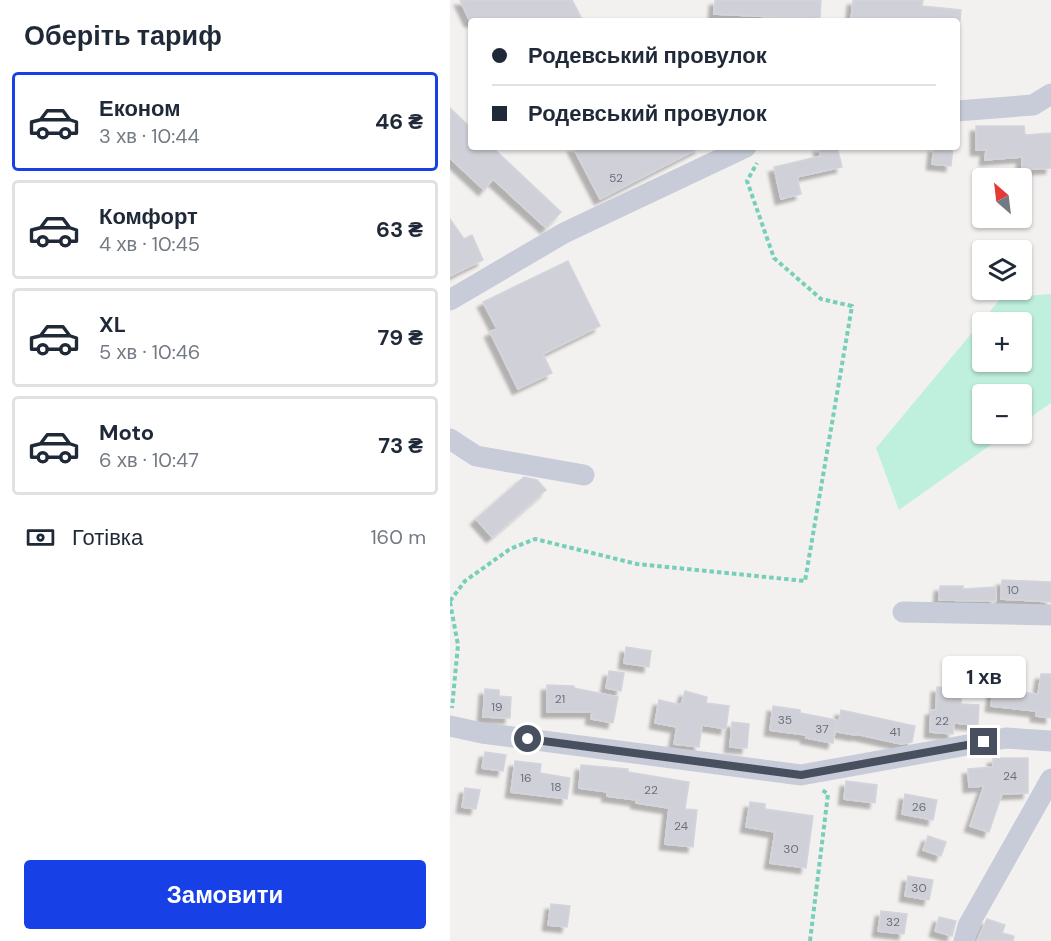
<!DOCTYPE html>
<html lang="uk">
<head>
<meta charset="utf-8">
<style>
  body { margin:0; font-family:"DM Sans",sans-serif; background:#f6f6f7; color:#1f2937; height:100vh; display:flex; flex-direction:column; font-size:22px; white-space:nowrap }
  * { box-sizing:border-box; margin:0 }
  p { font-size:20px; color:#747a83 }
  .icon { flex:none; width:33px; height:33px; fill:none; stroke:currentColor; stroke-width:2; stroke-linecap:round; stroke-linejoin:round }
  .map { position:relative; flex:1; overflow:hidden }
  .side { display:flex; flex-direction:column; background:#fff; width:450px }
  .side>* { flex:none }
  .top-card { position:absolute; left:18px; top:18px; width:492px; height:132px; border-radius:6px; box-shadow:0 2px 4px #0004; display:grid; align-content:center; height:132px; padding:0 24px; background:#fff }
  .needle { width:39px; rotate:332deg }
  .controls { position:absolute; left:522px; top:168px; display:grid; gap:12px }
  .controls a { display:grid; place-items:center; width:60px; height:60px; border-radius:6px; background:#fff; box-shadow:0 2px 4px #0004; font-size:30px }
  .end { position:absolute; width:27px; height:27px; margin:-14px; border:8px solid #484f5e; background:#fff; box-shadow:0 0 0 3px #fff }
  .from { border-radius:50% }
  .bubble { position:absolute; height:42px; border-radius:6px; background:#fff; box-shadow:0 2px 4px #0004; font-size:20px; font-weight:700; line-height:42px; text-align:center }
  .top-card b { display:flex; align-items:center; gap:21px; height:57px; font-size:22px }
  .top-card b+b { border-top:2px solid #e0e1e3 }
  .top-card i { width:15px; height:15px; background:#1f2937 }
  ul { padding:0; list-style:none }
  li { display:flex; align-items:center; gap:18px; height:99px; margin:0 12px 9px; padding:0 12px; border:3px solid #e0e1e3; border-radius:6px }
  li div { flex:1 }
  li b { display:block; font-size:22px }
  li em { font-style:normal; font-weight:700 }
  li.selected { border-color:#1741e6 }
  li>.icon { width:54px; height:54px; stroke-width:1.5 }
  h2 { padding:0 24px; font-size:27px; line-height:72px }
  .pay { display:flex; align-items:center; gap:15px; height:66px; padding:0 24px; font-size:22px }
  .pay p { margin-inline-start:auto }
  .primary-button { display:flex; gap:12px; margin-top:auto; padding:12px 24px }
  .primary-button a { flex:1; height:69px; border-radius:6px; background:#1741e6; color:#fff; font-size:24px; font-weight:700; line-height:69px; text-align:center }
  main { display:flex; flex:1; min-height:0 }
  .map>svg:first-child { display:block }
</style>
</head>
<body>
<main>
<section class="side">
<h2>Оберіть тариф</h2>
<ul>
<li class="selected"><svg class="icon" aria-label="car" viewBox="0 0 24 24"><path d="M5 17H2v-5l4-1 3-4h7l3 4 3 1v5h-3M9 17h6M6 11h13"/><circle cx="7" cy="17" r="2"/><circle cx="17" cy="17" r="2"/></svg><div><b>Економ</b><p>3 хв · 10:44</p></div><em>46 ₴</em></li>
<li><svg class="icon" aria-label="car" viewBox="0 0 24 24"><path d="M5 17H2v-5l4-1 3-4h7l3 4 3 1v5h-3M9 17h6M6 11h13"/><circle cx="7" cy="17" r="2"/><circle cx="17" cy="17" r="2"/></svg><div><b>Комфорт</b><p>4 хв · 10:45</p></div><em>63 ₴</em></li>
<li><svg class="icon" aria-label="car" viewBox="0 0 24 24"><path d="M5 17H2v-5l4-1 3-4h7l3 4 3 1v5h-3M9 17h6M6 11h13"/><circle cx="7" cy="17" r="2"/><circle cx="17" cy="17" r="2"/></svg><div><b>XL</b><p>5 хв · 10:46</p></div><em>79 ₴</em></li>
<li><svg class="icon" aria-label="car" viewBox="0 0 24 24"><path d="M5 17H2v-5l4-1 3-4h7l3 4 3 1v5h-3M9 17h6M6 11h13"/><circle cx="7" cy="17" r="2"/><circle cx="17" cy="17" r="2"/></svg><div><b>Moto</b><p>6 хв · 10:47</p></div><em>73 ₴</em></li>
</ul>
<div class="pay"><svg class="icon" aria-label="cash" viewBox="0 0 24 24"><path d="M3 7h18v10H3z"/><circle cx="12" cy="12" r="2"/></svg>Готівка<p>160 m</p></div>
<div class="primary-button"><a>Замовити</a></div>
</section>
<div class="map">
<svg width="601" height="941" viewBox="0 0 601 941">
  <defs>
    <filter id="shadow"><feDropShadow dx="-5.5" dy="5.5" stdDeviation="1.5" flood-color="#0004"/></filter>
  </defs>
  <rect width="100%" height="100%" fill="#f3f1f0"/>
  <!-- green -->
  <path fill="#bff0dd" fill-rule="evenodd" d="M601 294V403L572 423V394H532V434H556L449 510 426 448 551 298ZM532 322H572V362H532Z"/>
  <!-- building -->
  <g fill="#d0d1d8" stroke="#d4d5dc" stroke-width="1.5" filter="url(#shadow)">
    <polygon points="10,0 122,0 133,21 20,21"/>
    <polygon points="265,0 371,0 370,19 264,14"/>
    <polygon points="403,0 473,0 472,6 511,10 510,21 401,21"/>
    <polygon points="0,108 21,128 21,147 42,147 111,212 96,228 43,179 34,190 0,158"/>
    <polygon points="526,126 574,126 575,135 601,133 601,168 572,170 572,157 535,160 536,150 526,150"/>
    <polygon points="123,147 251,147 150,199"/>
    <polygon points="369,147 387,147 392,167 347,177 351,194 331,199 324,167 371,156"/>
    <polygon points="484,147 503,147 501,166 482,164"/>
    <polygon points="0,219 14,239 22,235 33,260 0,276"/>
    <polygon points="118,261 150,326 93,354 102,373 68,389 40,332 47,329 33,302"/>
    <polygon points="74,477 87,480 96,490 42,537 26,519"/>
    <polygon points="552,580 601,582 601,602 551,599"/>
    <polygon points="490,586 513,586 513,589 546,587 546,601 489,600"/>
    <polygon points="176,647 201,651 199,667 174,663"/>
    <polygon points="159,671 174,673 171,691 156,688"/>
    <polygon points="591,674 601,674 601,718 586,716 586,711 541,706 543,689 588,694"/>
    <polygon points="97,685 124,686 124,688 168,697 163,723 141,719 142,712 97,712"/>
    <polygon points="487,687 512,689 511,704 529,705 528,725 504,723 503,734 480,732 481,710 486,710"/>
    <polygon points="35,689 49,690 49,696 61,697 60,718 33,717"/>
    <polygon points="235,691 257,697 256,703 279,706 276,729 252,725 249,747 224,744 227,727 205,723 209,700 231,705"/>
    <polygon points="323,706 350,710 350,713 387,720 383,743 356,738 356,735 320,730"/>
    <polygon points="391,710 465,726 462,742 451,744 406,734 406,735 387,732"/>
    <polygon points="282,722 299,724 297,748 280,747"/>
    <polygon points="35,752 56,755 53,771 32,768"/>
    <polygon points="543,758 578,758 578,793 552,794 539,832 520,826 534,786 519,787 518,769 543,767"/>
    <polygon points="65,761 91,764 90,773 120,778 117,799 61,792"/>
    <polygon points="131,765 178,769 178,772 239,782 235,809 247,810 243,847 215,844 219,808 186,803 187,800 157,796 158,792 129,788"/>
    <polygon points="396,781 427,785 425,803 394,799"/>
    <polygon points="15,788 30,790 26,809 12,807"/>
    <polygon points="455,794 487,800 483,820 452,814"/>
    <polygon points="300,802 315,804 315,809 363,816 356,868 320,863 325,832 296,827"/>
    <polygon points="478,836 496,842 491,856 473,850"/>
    <polygon points="458,876 483,880 479,900 455,896"/>
    <polygon points="101,904 120,906 117,927 98,925"/>
    <polygon points="431,911 457,914 454,934 428,931"/>
    <polygon points="489,917 506,921 502,936 485,931"/>
    <polygon points="537,919 555,925 552,933 564,936 563,941 527,941"/>
  </g>
  <g fill="none" stroke-linecap="round" stroke-linejoin="round">
    <!-- path -->
    <g stroke="#77cfb8" stroke-width="4" stroke-dasharray="4.5 3" stroke-linecap="butt">
      <polyline points="0,601 15,581 60,549 85,539 187,564 355,581 402,306 371,299 324,258 297,181 307,163"/>
      <polyline points="0,602 8,645 2,708"/>
      <polyline points="360,941 378,794 372,790"/>
    </g>
    <!-- minor -->
    <g stroke="#c7ccd8" stroke-width="21">
      <polyline points="507,111 583,105 601,94"/>
      <polyline points="0,300 114,233 296,147"/>
      <polyline points="0,439 26,456 134,475"/>
      <polyline points="453,612 601,615"/>
      <polyline points="0,726 32,733 351,775 556,738 601,741"/>
      <polyline points="514,941 518,926 601,779"/>
    </g>
  </g>
  <g fill="none" stroke-linecap="round" stroke-linejoin="round">
    <!-- route -->
    <polyline stroke="#484f5e" stroke-width="8" points="78,739 351,775 534,742"/>
  </g>
  <g text-anchor="middle" stroke-width="6" stroke-linejoin="round" paint-order="stroke">
    <!-- number labels -->
    <g font-size="12" fill="#6a707c">
      <text x="166" y="182">52</text>
      <text x="563" y="594">10</text>
      <text x="110" y="703">21</text>
      <text x="47" y="711">19</text>
      <text x="335" y="724">35</text>
      <text x="492" y="725">22</text>
      <text x="372" y="733">37</text>
      <text x="445" y="736">41</text>
      <text x="560" y="780">24</text>
      <text x="76" y="782">16</text>
      <text x="106" y="791">18</text>
      <text x="201" y="794">22</text>
      <text x="469" y="811">26</text>
      <text x="231" y="830">24</text>
      <text x="341" y="853">30</text>
      <text x="469" y="892">30</text>
      <text x="443" y="926">32</text>
    </g>
  </g>
</svg>
<div class="controls">
<a><svg class="needle" viewBox="-14 -14 28 28"><path d="M0-13l5 13h-10z" fill="#e53935"/><path d="M0 13l5-13h-10z" fill="#747a83"/></svg></a>
<a><svg class="icon" aria-label="layers" viewBox="0 0 24 24"><path d="M12 4l9 5-9 5-9-5zM3 14l9 5 9-5"/></svg></a>
<a>+</a>
<a>−</a>
</div>
<i class="end from" style="left:78px;top:739px"></i>
<i class="end" style="left:534px;top:742px"></i>
<div class="bubble" style="left:492px;top:656px;width:84px">1 хв</div>
<div class="top-card">
<b><i class="from"></i>Родевський провулок</b>
<b><i></i>Родевський провулок</b>
</div>
</div>
</main>
</body>
</html>
